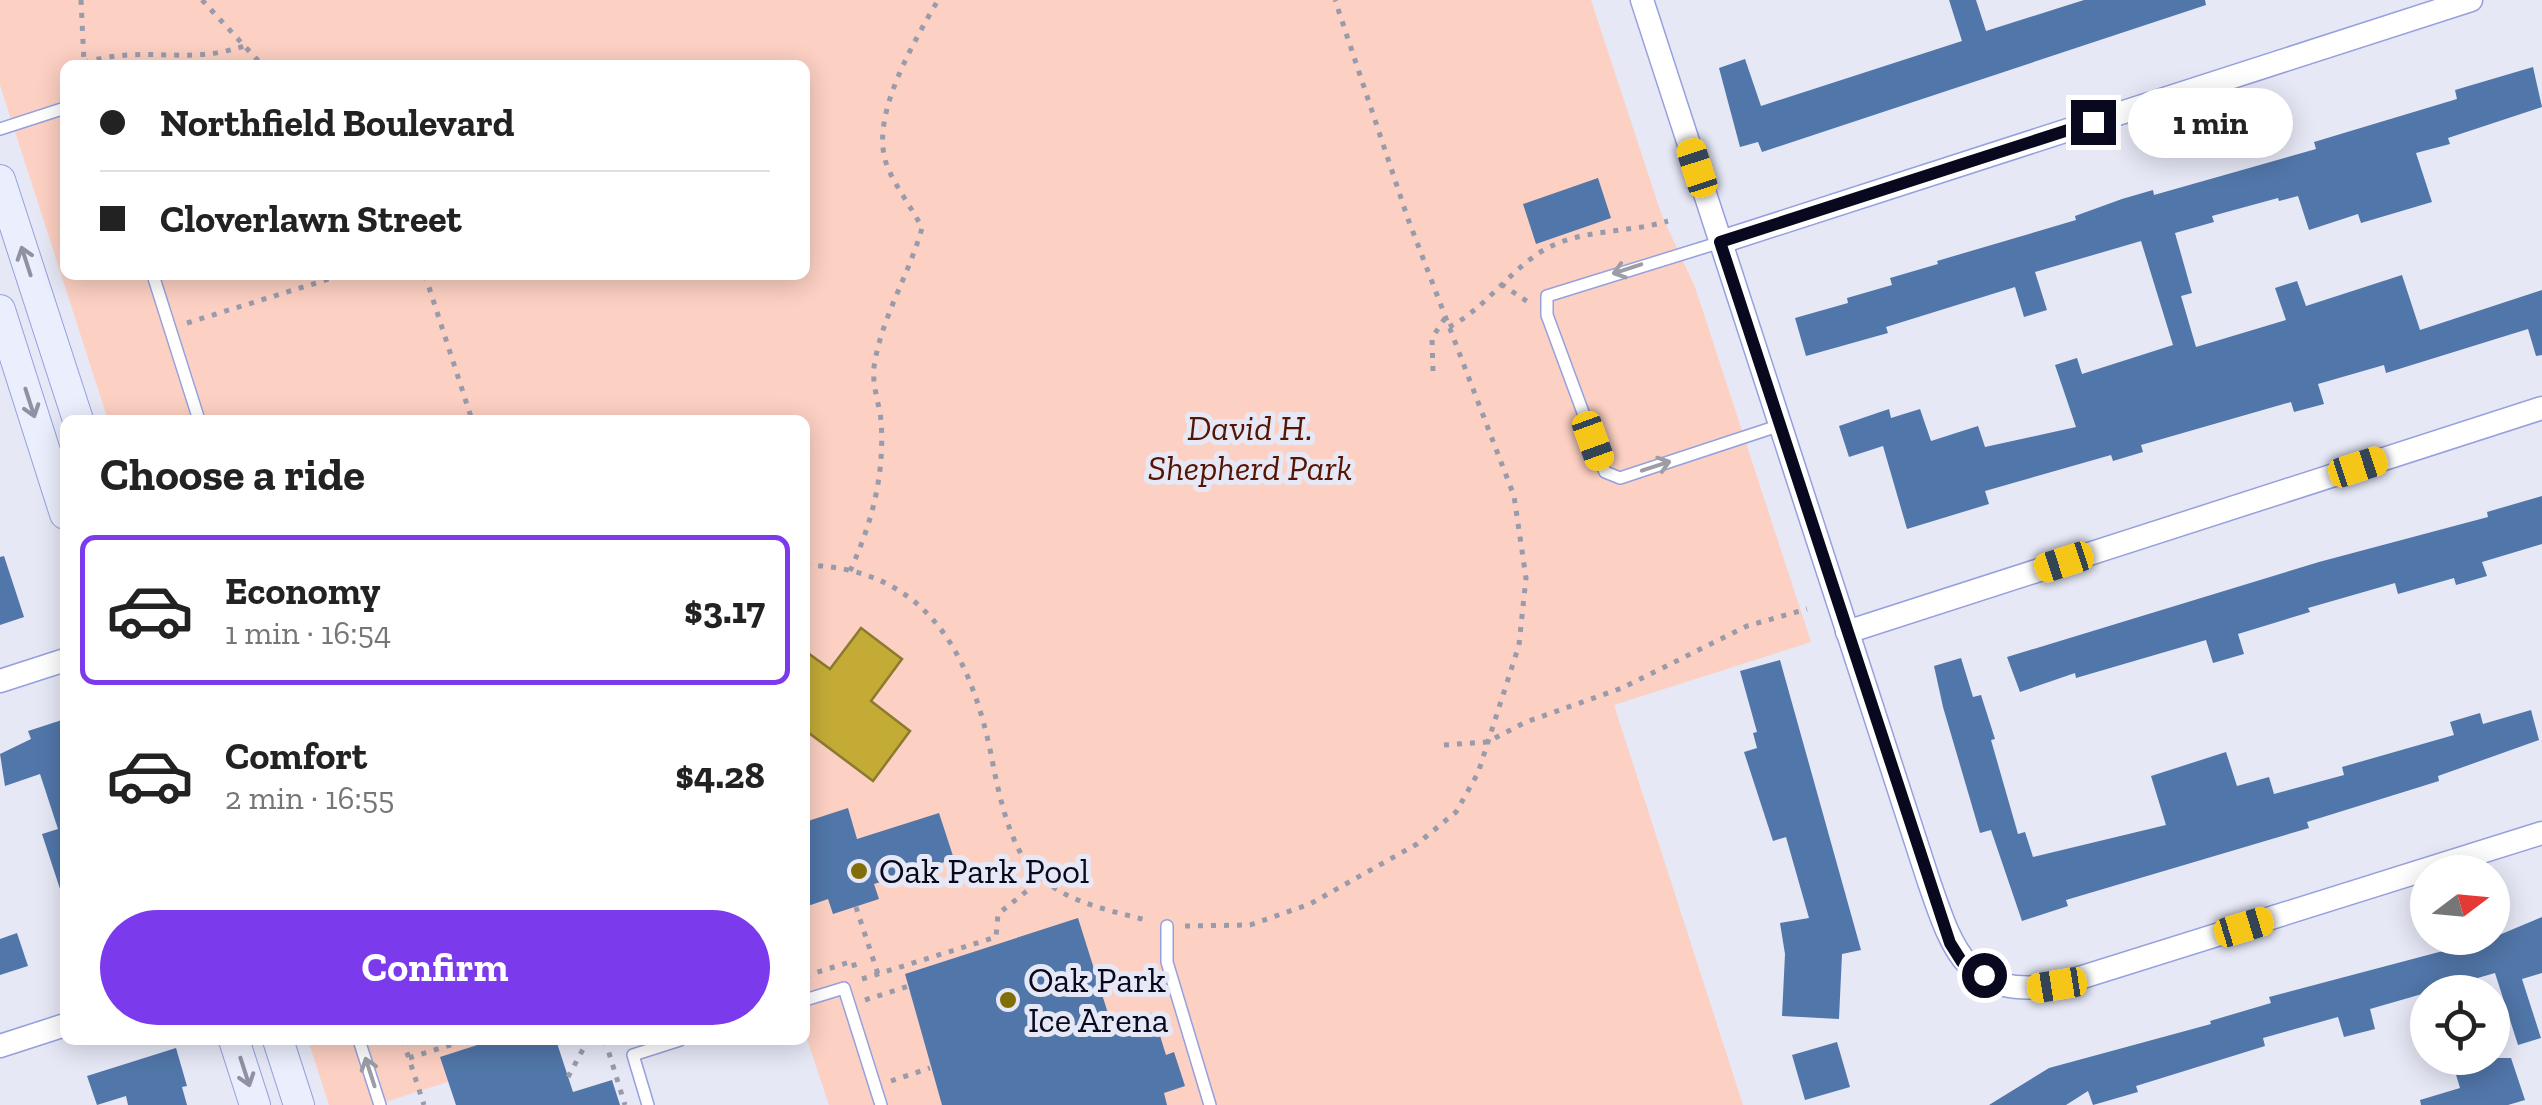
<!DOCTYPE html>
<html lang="en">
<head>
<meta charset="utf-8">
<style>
  body { margin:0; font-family:"Zilla Slab",serif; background:#f6f6f6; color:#222; height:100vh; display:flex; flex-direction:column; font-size:38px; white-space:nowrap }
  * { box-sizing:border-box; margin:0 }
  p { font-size:32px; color:#767676 }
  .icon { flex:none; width:55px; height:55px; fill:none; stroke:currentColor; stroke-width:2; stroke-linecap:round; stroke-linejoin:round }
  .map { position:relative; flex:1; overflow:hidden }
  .sheet { position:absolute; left:60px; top:415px; width:750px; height:630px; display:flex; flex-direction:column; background:#fff; border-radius:15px; box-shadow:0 5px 25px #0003 }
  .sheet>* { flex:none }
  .hud { position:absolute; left:60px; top:60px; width:750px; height:220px; border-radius:15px; box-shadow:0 5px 25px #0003; display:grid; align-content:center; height:220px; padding:0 40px; background:#fff }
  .needle { width:65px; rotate:74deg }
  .controls { position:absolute; left:2410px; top:855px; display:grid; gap:20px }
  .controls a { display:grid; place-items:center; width:100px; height:100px; border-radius:50%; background:#fff; box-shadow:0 5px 25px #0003; font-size:50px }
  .end { position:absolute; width:45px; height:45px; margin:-22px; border:12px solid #08091e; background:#fff; box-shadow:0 0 0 5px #fff }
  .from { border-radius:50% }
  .bubble { position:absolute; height:70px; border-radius:35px; background:#fff; box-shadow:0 5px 25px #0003; font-size:32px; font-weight:800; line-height:70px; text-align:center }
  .car { position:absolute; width:30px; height:60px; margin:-30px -15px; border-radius:12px; box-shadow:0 0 8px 2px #0007; background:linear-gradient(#f5c518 24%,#345 0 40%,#f5c518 0 76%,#345 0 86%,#f5c518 0) }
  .hud b { display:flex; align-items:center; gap:35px; height:95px; font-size:38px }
  .hud b+b { border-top:2px solid #e0e0e0 }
  .hud i { width:25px; height:25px; background:#222 }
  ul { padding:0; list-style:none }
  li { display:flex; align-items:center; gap:30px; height:150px; margin:0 20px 15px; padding:0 20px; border:5px solid transparent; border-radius:15px }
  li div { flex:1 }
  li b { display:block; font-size:38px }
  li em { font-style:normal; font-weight:800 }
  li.current { border-color:#7c3aed }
  li>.icon { width:90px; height:90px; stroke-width:1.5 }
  h2 { padding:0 40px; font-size:45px; line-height:120px }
  .button { display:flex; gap:20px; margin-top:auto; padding:20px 40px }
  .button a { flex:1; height:115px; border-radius:60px; background:#7c3aed; color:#fff; font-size:40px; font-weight:800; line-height:115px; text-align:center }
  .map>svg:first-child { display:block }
</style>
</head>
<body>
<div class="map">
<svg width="2542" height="1105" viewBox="0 0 2542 1105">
  <rect width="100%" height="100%" fill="#e6e8f6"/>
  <!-- green -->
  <g fill="#fcd0c2" fill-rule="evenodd">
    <path d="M0 0H1591L1662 216 1695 287 1811 642 1614 705 1743 1105H829L805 1033V420H108L0 85ZM65 65H805V275H65Z"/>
    <polygon points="308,1040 577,1040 376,1105 329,1105"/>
  </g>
  <!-- water -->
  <polygon fill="#c3ab36" stroke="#8b7a2f" stroke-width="2.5" points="861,628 902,659 871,701 910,731 873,781 805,730 805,651 830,669"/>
  <!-- building -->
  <g fill="#5176a9">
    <polygon points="1949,0 1976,0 1986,31 2084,0 2205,0 2206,5 1762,152 1758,142 1740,147 1719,68 1745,59 1761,106 1962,41"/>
    <polygon points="2533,67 2542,107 2448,138 2450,144 2416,153 2432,202 2361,223 2358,214 2309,230 2298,196 2279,201 2278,198 2212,216 2214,222 2175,233 2192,293 2181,296 2196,347 2286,320 2275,288 2297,281 2306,306 2402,275 2420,330 2542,290 2542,355 2536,356 2528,329 2386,373 2384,365 2318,384 2324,404 2294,412 2291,402 2141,445 2143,452 2113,461 2111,455 1985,491 1989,504 1907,529 1883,446 1849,457 1839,426 1889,409 1891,418 1920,409 1931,441 1978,426 1985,447 2076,427 2055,365 2077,358 2082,374 2173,345 2141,241 2035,272 2047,310 2024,317 2015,287 1886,327 1888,333 1806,356 1795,318 1848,303 1847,298 1892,285 1890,278 1938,264 1937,261 2076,220 2075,216 2122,199 2153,190 2154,195 2316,149 2314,142 2457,99 2455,90"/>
    <polygon points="1598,178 1611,218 1536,244 1523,204"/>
    <polygon points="2542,496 2542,544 2482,562 2487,576 2456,585 2454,578 2398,594 2395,583 2308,608 2310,612 2238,634 2244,654 2213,663 2206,640 2076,678 2075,673 2020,692 2007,657 2319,562 2488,517 2487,512"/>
    <polygon points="4,556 24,617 0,625 0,557"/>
    <polygon points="1961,658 1973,697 1981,695 1995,739 1991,740 2018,834 2025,832 2033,857 2166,825 2151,776 2226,752 2237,786 2269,777 2274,794 2344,775 2342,767 2454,735 2450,722 2480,713 2483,724 2531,710 2539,740 2438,776 2439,781 2307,822 2309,828 2066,900 2068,906 2022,921 1991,830 1980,833 1943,707 1934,666"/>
    <polygon points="1780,660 1861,950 1842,954 1839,1019 1782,1016 1785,954 1780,923 1809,918 1786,837 1773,841 1744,752 1757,748 1753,733 1757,732 1740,671"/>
    <polygon points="65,719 65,892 61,892 42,834 58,829 40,774 5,786 0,754 31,739 28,731"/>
    <polygon points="848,808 857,839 939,813 954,859 874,884 879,899 833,914 828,899 805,907 805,822"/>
    <polygon points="2542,917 2542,973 2522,979 2541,1038 2518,1045 2495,973 2370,1009 2375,1029 2344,1037 2338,1017 2263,1038 2265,1046 2136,1086 2138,1092 2093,1105 2088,1091 2066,1105 1989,1105 2049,1068 2211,1024 2210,1021 2271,1003 2269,997 2492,938"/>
    <polygon points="1078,918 1112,1026 1153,1013 1166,1055 1174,1052 1185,1086 1164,1093 1167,1105 942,1105 905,974"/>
    <polygon points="17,933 28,966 0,975 0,939"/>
    <polygon points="493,1040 556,1040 573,1092 612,1080 620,1105 456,1105 440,1057"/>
    <polygon points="1837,1042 1850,1087 1805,1100 1792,1055"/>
    <polygon points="176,1048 187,1086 182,1087 187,1105 128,1105 126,1096 97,1105 87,1076"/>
    <polygon points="2451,1058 2511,1058 2525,1100 2508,1105 2421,1105 2420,1100 2460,1088"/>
  </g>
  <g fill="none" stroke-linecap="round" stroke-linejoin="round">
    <defs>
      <g id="lane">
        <polyline points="0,129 65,108"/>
        <polyline points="1721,242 1547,296 1547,315 1605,472 1620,478 1781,425"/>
        <polyline points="153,275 199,420"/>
        <polyline points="1167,926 1167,962 1210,1105"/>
        <polyline points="805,1000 844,988 881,1105"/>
        <polyline points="359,1040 380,1105"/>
        <polyline points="648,1105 633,1055 680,1040"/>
      </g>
      <g id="street">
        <path d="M1642 0 1928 879C1953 952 1967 999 2057 985L2542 833"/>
        <polyline points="1721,242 2471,0"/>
        <polyline points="1847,632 2542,408"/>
        <polyline points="0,681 65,660"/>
        <polyline points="0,1046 65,1025"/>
      </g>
      <g id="secondary">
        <polyline points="0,180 78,420"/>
        <polyline points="0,310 65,514"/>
        <polyline points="234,1040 255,1105"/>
        <polyline points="278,1040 299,1105"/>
      </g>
    </defs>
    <!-- lane casing -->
    <use href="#lane" stroke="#96a0dd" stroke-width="14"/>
    <!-- street casing -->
    <use href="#street" stroke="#96a0dd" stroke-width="25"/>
    <!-- secondary casing -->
    <use href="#secondary" stroke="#96a0dd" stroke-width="32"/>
    <!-- path -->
    <g stroke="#999bab" stroke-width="5" stroke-dasharray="5 8" stroke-linecap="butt">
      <polyline points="81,0 84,62"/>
      <polyline points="202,0 262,65"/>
      <path d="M84 63C144 44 186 66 244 46"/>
      <polyline points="425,275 472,420"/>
      <polyline points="1501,284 1528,302"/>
      <polyline points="187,323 342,275"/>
      <path d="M1449 327C1483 310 1507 274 1539 253 1577 228 1626 234 1668 221"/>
      <polyline points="1433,371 1432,338 1445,318"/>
      <path d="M805 565C924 568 969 649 991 754 997 787 1009 845 1032 869 1063 903 1107 909 1149 921"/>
      <path d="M850 571C872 523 885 474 881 420 879 403 872 385 874 367 881 318 909 275 922 228 913 209 889 178 885 159 872 112 915 40 938 0"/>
      <polyline points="1444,745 1487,742 1526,722 1622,688 1747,626 1807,609"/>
      <polyline points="856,907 878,974"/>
      <polyline points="1185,926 1250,925 1310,904 1417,844 1456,812 1478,773 1519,645 1526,578 1514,496 1408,219 1335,0"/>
      <polyline points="805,976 853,961 856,972"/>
      <polyline points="862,979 996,937 998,914 1043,878"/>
      <polyline points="865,1000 909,986"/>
      <polyline points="403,1040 424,1105"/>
      <polyline points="605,1040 625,1105"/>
      <polyline points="409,1058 466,1040"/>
      <polyline points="568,1077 588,1040"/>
      <polyline points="891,1081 930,1068"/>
    </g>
    <!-- lane -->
    <use href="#lane" stroke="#fff" stroke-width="11"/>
    <!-- street -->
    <use href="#street" stroke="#fff" stroke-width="22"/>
    <!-- secondary -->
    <use href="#secondary" stroke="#ebeefc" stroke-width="30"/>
  </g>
  <!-- one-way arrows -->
  <defs><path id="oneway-shaft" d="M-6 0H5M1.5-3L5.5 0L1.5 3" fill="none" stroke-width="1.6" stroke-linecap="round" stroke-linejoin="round" transform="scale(2.5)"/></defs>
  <g stroke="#9092a3">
    <use href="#oneway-shaft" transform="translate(26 261) rotate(-108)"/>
    <use href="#oneway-shaft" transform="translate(30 403) rotate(72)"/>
    <use href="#oneway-shaft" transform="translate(245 1072) rotate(72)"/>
  </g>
  <g stroke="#9c9da5">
    <use href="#oneway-shaft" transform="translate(1627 269) rotate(162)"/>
    <use href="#oneway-shaft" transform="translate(1656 466) rotate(-18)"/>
    <use href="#oneway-shaft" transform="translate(370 1072) rotate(-108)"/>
  </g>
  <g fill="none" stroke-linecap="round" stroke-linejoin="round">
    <!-- route -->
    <polyline stroke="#08091e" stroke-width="12" points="1984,975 1962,962 1950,943 1720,242 2093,122"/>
  </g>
  <!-- markers -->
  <g fill="#806e0b" stroke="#e6e8f6" stroke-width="4">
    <circle cx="859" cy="871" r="10"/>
    <circle cx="1008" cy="1000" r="10"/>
  </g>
  <g text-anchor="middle" stroke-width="10" stroke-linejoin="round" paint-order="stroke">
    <!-- park labels -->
    <g font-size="35" font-style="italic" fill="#551502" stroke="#e6e8f6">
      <text x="1250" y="440">David H.<tspan x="1250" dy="40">Shepherd Park</tspan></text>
    </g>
    <!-- poi labels -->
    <g font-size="35" fill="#08091e" stroke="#e6e8f6" text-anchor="start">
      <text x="879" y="883">Oak Park Pool</text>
      <text x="1028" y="992">Oak Park<tspan x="1028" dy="40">Ice Arena</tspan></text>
    </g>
  </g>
</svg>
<div class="controls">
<a><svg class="needle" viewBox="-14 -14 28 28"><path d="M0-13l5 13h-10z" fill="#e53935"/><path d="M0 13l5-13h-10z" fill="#767676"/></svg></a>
<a><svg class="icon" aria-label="locate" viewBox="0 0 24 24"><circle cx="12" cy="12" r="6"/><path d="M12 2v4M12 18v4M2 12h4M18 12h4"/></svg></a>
</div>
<i class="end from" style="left:1984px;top:975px"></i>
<i class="end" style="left:2093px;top:122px"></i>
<div class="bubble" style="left:2128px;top:88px;width:165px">1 min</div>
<i class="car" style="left:1697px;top:168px;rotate:342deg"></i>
<i class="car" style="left:1593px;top:441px;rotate:160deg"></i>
<i class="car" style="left:2358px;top:467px;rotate:72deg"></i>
<i class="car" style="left:2064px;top:562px;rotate:252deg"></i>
<i class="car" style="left:2244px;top:927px;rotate:73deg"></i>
<i class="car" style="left:2057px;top:985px;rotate:261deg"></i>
<div class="hud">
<b><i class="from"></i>Northfield Boulevard</b>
<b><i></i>Cloverlawn Street</b>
</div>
<section class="sheet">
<h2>Choose a ride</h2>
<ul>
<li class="current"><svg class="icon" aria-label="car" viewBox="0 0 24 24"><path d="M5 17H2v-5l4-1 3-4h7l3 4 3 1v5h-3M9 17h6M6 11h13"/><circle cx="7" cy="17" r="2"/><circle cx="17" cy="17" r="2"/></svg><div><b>Economy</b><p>1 min · 16:54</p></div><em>$3.17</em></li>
<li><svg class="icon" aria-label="car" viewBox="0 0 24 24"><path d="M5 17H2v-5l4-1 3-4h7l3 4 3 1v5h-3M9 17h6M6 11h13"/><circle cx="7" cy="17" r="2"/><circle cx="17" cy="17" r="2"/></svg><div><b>Comfort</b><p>2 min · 16:55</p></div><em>$4.28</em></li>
</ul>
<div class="button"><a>Confirm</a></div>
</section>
</div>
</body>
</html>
